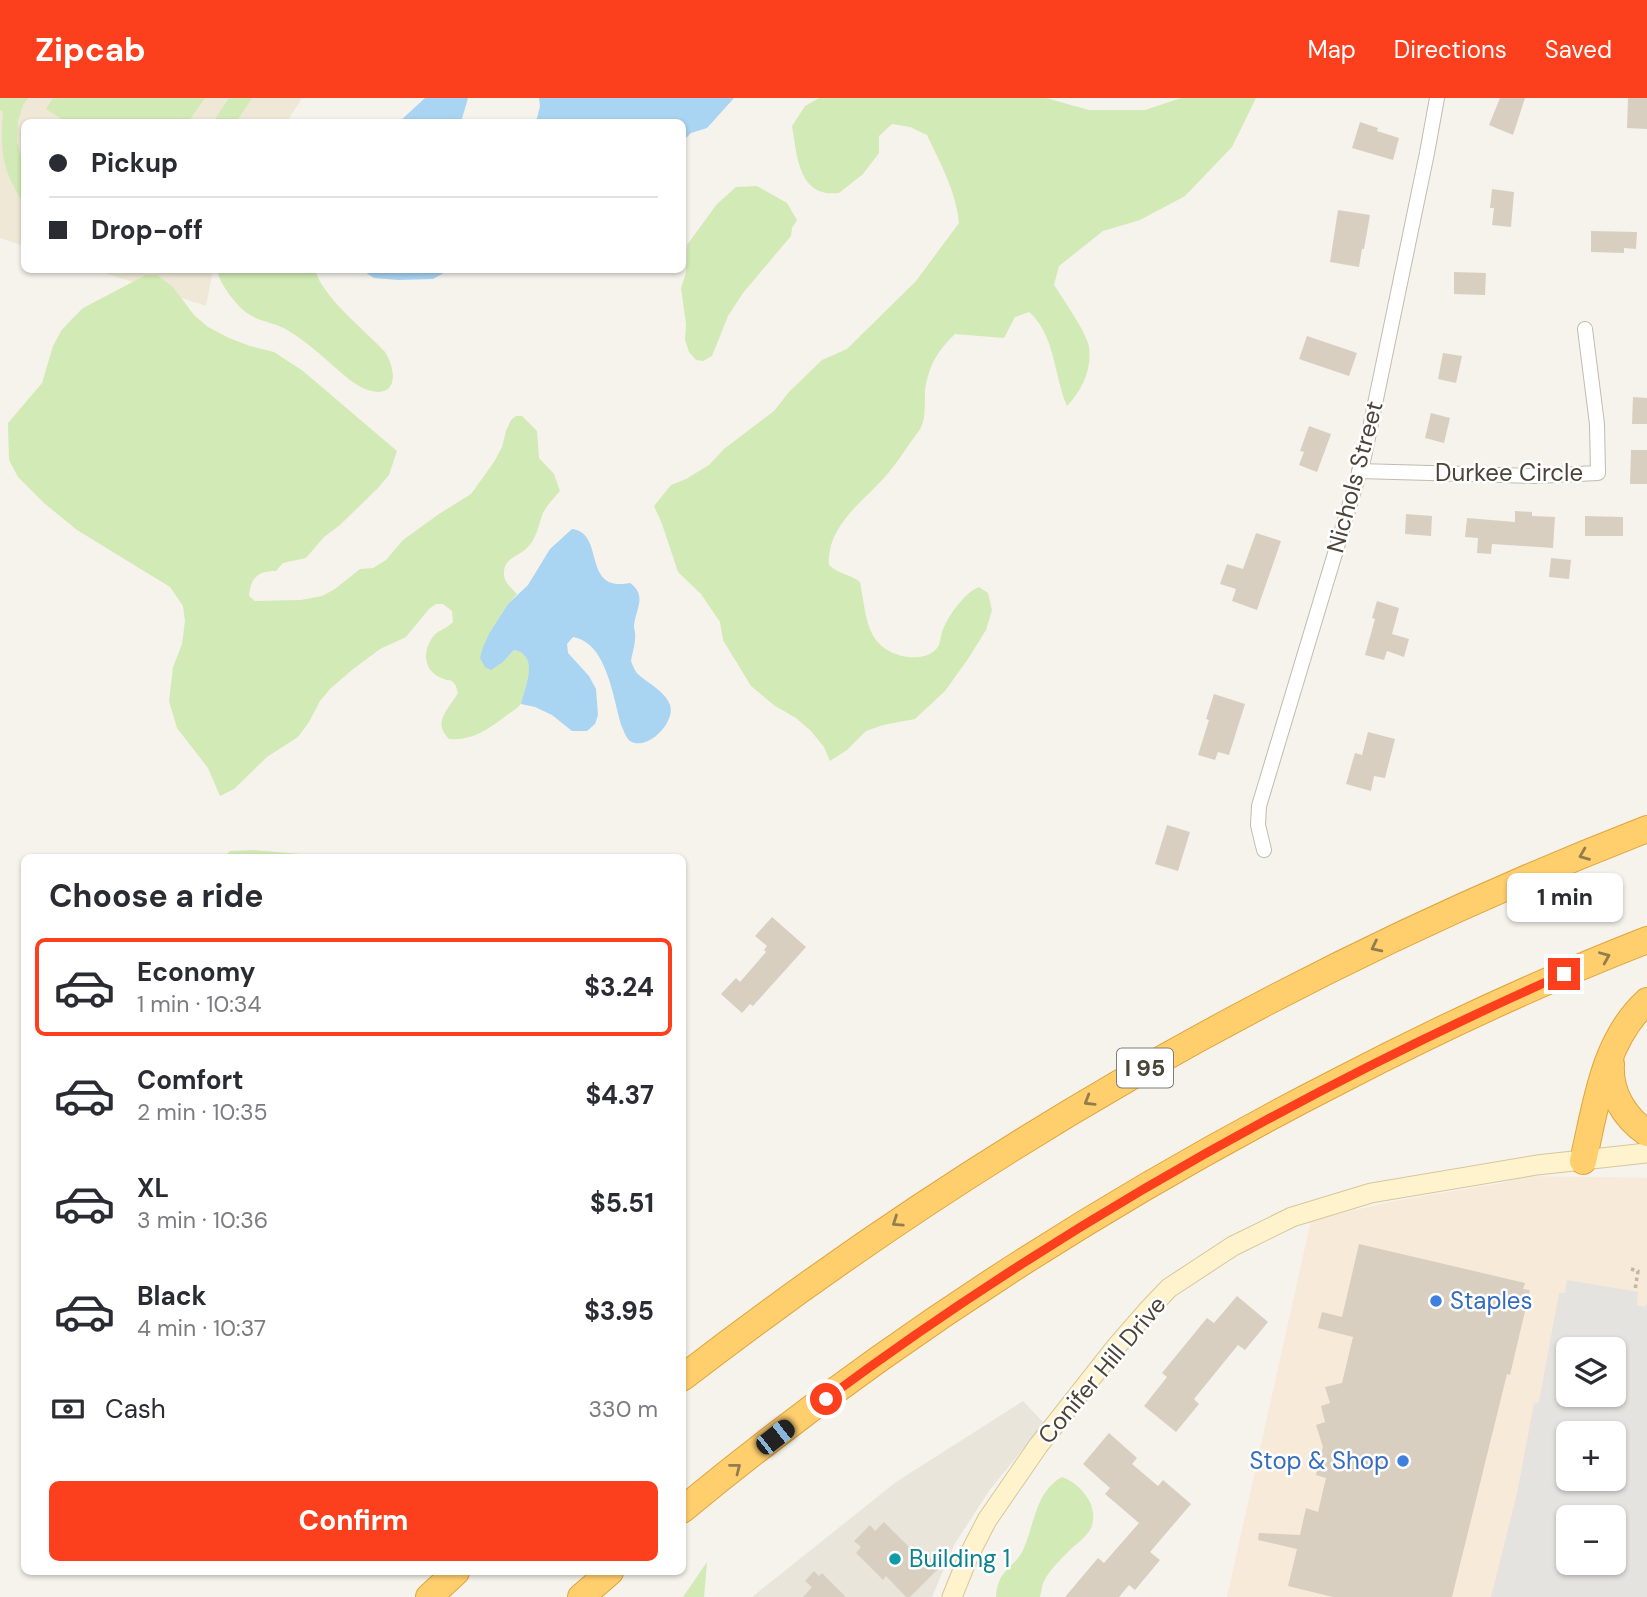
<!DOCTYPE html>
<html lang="en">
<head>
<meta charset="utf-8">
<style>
  body { margin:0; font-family:"DM Sans",sans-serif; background:#f7f7f7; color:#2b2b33; height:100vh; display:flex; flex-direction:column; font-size:26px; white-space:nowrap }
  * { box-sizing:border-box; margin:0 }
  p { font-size:23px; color:#7c7c81 }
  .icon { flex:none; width:38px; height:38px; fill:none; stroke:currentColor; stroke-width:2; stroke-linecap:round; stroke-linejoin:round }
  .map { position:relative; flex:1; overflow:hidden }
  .details { position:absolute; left:21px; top:756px; width:665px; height:721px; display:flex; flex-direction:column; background:#fff; border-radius:10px; box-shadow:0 2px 5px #0004 }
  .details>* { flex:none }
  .hud { position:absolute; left:21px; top:21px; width:665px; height:154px; border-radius:10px; box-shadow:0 2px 5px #0004; display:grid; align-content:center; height:154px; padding:0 28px; background:#fff }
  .tools { position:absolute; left:1556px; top:1239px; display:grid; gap:14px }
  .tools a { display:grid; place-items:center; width:70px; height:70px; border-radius:10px; background:#fff; box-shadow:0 2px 5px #0004; font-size:35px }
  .end { position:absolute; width:32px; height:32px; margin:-16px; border:9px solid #fc3f1d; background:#fff; box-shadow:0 0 0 4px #fff }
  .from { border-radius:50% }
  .bubble { position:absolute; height:49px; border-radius:10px; background:#fff; box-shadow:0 2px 5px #0004; font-size:23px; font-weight:700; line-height:49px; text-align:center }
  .car { position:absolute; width:21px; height:42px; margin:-21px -10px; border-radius:9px; box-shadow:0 0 5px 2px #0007; background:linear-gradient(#222 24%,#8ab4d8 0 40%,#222 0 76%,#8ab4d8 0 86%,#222 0) }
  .hud b { display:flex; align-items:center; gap:24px; height:66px; font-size:26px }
  .hud b+b { border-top:2px solid #e1e1e2 }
  .hud i { width:18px; height:18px; background:#2b2b33 }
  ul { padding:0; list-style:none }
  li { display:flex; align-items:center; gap:21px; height:98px; margin:0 14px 10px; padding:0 14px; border:4px solid transparent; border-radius:10px }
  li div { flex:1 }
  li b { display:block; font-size:26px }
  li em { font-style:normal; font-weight:700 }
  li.active { border-color:#fc3f1d }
  li>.icon { width:63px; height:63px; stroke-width:1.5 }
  h2 { padding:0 28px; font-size:32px; line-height:84px }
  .pay { display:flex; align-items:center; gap:18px; height:77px; padding:0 28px; font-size:26px }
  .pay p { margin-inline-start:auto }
  .button { display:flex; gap:14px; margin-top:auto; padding:14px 28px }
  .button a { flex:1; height:80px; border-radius:10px; background:#fc3f1d; color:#fff; font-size:28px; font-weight:700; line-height:80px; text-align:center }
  header { display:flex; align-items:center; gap:42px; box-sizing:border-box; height:98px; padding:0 35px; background:#fc3f1d; color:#fff }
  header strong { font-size:33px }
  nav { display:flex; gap:38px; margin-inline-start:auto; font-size:24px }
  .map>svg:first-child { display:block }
</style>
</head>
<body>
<header>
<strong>Zipcab</strong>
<nav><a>Map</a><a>Directions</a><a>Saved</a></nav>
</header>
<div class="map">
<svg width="1647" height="1499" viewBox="0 0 1647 1499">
  <rect width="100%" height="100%" fill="#f6f3ec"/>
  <!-- residential -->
  <polygon fill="#eae5da" points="1023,1303 1044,1325 989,1393 954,1447 932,1499 752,1499 896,1384"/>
  <!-- commercial -->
  <path fill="#f7ead8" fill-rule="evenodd" d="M1523 1078 1647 1080V1499H1227L1311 1122 1394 1103 1502 1085ZM1568 1251H1614V1297H1568ZM1568 1335H1614V1381H1568ZM1568 1419H1614V1465H1568Z"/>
  <!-- education -->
  <g fill="#efe8d6">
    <polygon points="0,0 302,0 287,24 24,24 24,148 0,140"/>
    <polygon points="96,172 213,172 206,208"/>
  </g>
  <!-- green -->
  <g fill="#d2eab5">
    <path d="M0 0H28L23 7 18 23 17 43 24 70V105C2 74 0 51 3 14L0 12Z"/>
    <polygon points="53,0 205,0 188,24 66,24 46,11"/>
    <polygon points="229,0 252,0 236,24 213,24"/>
    <path d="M819 0H1046L1089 12H1145L1181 0H1256L1232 49 1185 98 1140 122 1103 133 1059 168 1054 187C1062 199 1088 237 1089 249 1092 272 1082 292 1067 308 1054 278 1055 236 1029 214L1015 219 1004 240 955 236C939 252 931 263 926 286 923 300 928 320 919 333 907 348 897 366 884 380 860 406 827 429 829 467 838 476 850 476 860 484 867 519 865 552 908 559 916 560 928 559 934 553 941 548 940 541 942 534 947 519 965 494 979 489L988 495 992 512 986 532 968 561 945 593 915 621 883 627 866 633 847 652 830 663 824 649 811 633 796 620 775 608 751 588 723 542 720 524 701 496 678 474 662 426 654 408 671 387 686 381 709 367 724 351 774 313 789 294 822 262 847 251 916 183 959 125C956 93 940 65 927 37L910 29 892 26 879 38V55L863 76 839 95C834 95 827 96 822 94 797 87 796 49 792 28L805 8Z"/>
    <polygon points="757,88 787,105 797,122 792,130 791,138 743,195 728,218 712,258 703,263 696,262 689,254 685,242 686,226 681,190 686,175 687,147 717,106 736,89"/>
    <path d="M217 172H315C324 201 364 231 385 254 398 275 397 303 365 291 355 287 346 279 338 272 322 258 306 243 287 232 275 224 259 224 247 215 236 207 219 185 217 172Z"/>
    <path d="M146 177H157L173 189 194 217 208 229 229 240 250 248 274 254 303 273 397 353 389 377 378 390 340 427 324 439 306 460 283 465 276 473C258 473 251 479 249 498L255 503 301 502 322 498 335 491 360 471 373 470 386 462 403 442 439 416 471 396 494 364 502 349 506 333 511 322 516 318H522L537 333 539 360 554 376 560 393C554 400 547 407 543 415 538 428 537 440 527 450 519 458 505 460 504 473 503 483 510 489 517 496L508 506 490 534 503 564 514 552C536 556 529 576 525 592 523 596 523 603 520 607 517 611 511 614 507 617 489 631 472 643 449 641 432 624 448 612 458 595 457 592 456 587 454 585 449 580 450 584 444 581 425 575 421 556 432 540 437 532 447 531 453 524L452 513 443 506H436L429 511 406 539 380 551 352 572 330 591 320 603 309 624 298 639 267 659 234 691 220 698 208 670 177 630 169 603 173 569 182 546 185 523 183 508 170 489 77 432 44 405 18 379 9 362 8 325 42 285 53 248 61 233 71 222 83 210Z"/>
    <polygon points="254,752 312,757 323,759 224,759 230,753"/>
    <path d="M1062 1379C1081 1386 1100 1408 1091 1430 1087 1438 1079 1444 1072 1450 1063 1459 1050 1471 1044 1483 1042 1488 1041 1494 1040 1499H996C998 1470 1014 1471 1023 1452 1035 1426 1035 1394 1062 1379Z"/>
    <polygon points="707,1464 704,1499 683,1499"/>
  </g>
  <!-- parking -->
  <path fill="#e5e3e0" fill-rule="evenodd" d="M1567 1182 1638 1194 1637 1207 1645 1209 1647 1205V1499H1491L1517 1395 1534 1306 1539 1304 1559 1195H1565ZM1568 1251H1614V1297H1568ZM1568 1335H1614V1381H1568ZM1568 1419H1614V1465H1568Z"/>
  <!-- water -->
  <g fill="#a9d4f2">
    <polygon points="425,0 468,0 461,24 399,24"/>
    <polygon points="539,0 734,0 707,30 691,35 683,43 682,24 536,24 540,8"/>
    <polygon points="362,172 449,172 433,181 398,182 374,180"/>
    <path d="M572 431C606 435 581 495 630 485 648 498 635 512 634 528 634 532 636 536 635 540 635 548 632 556 631 563 633 568 635 574 639 577 649 586 665 593 670 607 676 624 647 654 630 643 626 640 624 633 622 629 613 602 608 545 573 539L567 546 568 555 589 578 596 591 598 617 595 626 587 633H572L552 617 535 609 521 606C525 588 540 557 514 552L503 564 491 572 485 569 480 560 483 549 490 534 508 506 528 487 550 451Z"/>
  </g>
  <!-- building -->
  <g fill="#d8cfc1">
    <polygon points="1500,0 1525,0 1513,37 1489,27"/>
    <polygon points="1628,0 1647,0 1647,31 1627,30"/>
    <polygon points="1360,24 1378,30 1377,33 1399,40 1393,62 1352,50"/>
    <polygon points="1492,91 1514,94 1511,129 1492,127 1494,110 1490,110"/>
    <polygon points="1338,112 1370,117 1364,151 1362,151 1359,169 1330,164"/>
    <polygon points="1591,133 1637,134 1636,151 1624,150 1624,155 1591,154"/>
    <polygon points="1454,174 1486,175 1485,197 1454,196"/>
    <polygon points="1307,238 1357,255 1349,278 1299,261"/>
    <polygon points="1443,255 1462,258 1456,285 1438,281"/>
    <polygon points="1633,299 1647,300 1647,326 1632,326"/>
    <polygon points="1431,315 1450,320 1444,345 1425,340"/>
    <polygon points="1309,328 1331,336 1317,374 1299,367 1304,354 1300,353"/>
    <polygon points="1631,352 1647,352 1647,386 1630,386"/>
    <polygon points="1515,413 1532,414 1532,418 1555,419 1553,450 1492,446 1491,456 1477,455 1478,440 1465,439 1467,420 1515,424"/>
    <polygon points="1406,416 1432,418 1431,438 1405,436"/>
    <polygon points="1585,418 1623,419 1623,438 1585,438"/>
    <polygon points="1256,435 1281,443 1257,512 1232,503 1236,491 1220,486 1227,466 1243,471"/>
    <polygon points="1551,460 1571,462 1569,481 1549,479"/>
    <polygon points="1377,503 1399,510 1392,536 1409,541 1404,559 1387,553 1384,562 1365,557 1375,521 1372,520"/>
    <polygon points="1214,596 1245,606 1229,657 1218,654 1215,662 1198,657 1209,622 1206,621"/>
    <polygon points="1368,634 1395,641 1385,680 1374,678 1371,693 1346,686 1355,655 1362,657"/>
    <polygon points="1167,727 1190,734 1178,773 1155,766"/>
    <polygon points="772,819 806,849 753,908 750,906 742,915 721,896 736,880 740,884 766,854 764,852 767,848 755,838"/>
    <polygon points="1359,1146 1525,1185 1523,1191 1530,1192 1510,1277 1507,1276 1452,1499 1333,1499 1288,1488 1297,1451 1258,1442 1259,1435 1300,1437 1306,1410 1318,1414 1326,1380 1316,1377 1323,1349 1316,1327 1325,1324 1321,1308 1330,1305 1325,1289 1342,1285 1353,1239 1318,1230 1322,1214 1342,1219"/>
    <polygon points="1237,1198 1268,1224 1245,1252 1238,1247 1194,1301 1199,1306 1176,1334 1144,1308 1167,1279 1162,1275 1207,1220 1214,1225"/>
    <polygon points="1109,1335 1137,1360 1132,1366 1158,1388 1163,1382 1191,1406 1150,1454 1160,1462 1135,1492 1129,1487 1119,1499 1065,1499 1098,1460 1104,1465 1139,1425 1105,1396 1110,1390 1083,1366"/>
    <polygon points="884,1424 911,1451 914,1447 926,1460 928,1458 940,1469 910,1499 906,1499 886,1478 883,1482 856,1455 861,1449 854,1443 870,1427 875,1433"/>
    <polygon points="814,1473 819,1478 822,1475 846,1499 803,1499 812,1489 805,1483"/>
  </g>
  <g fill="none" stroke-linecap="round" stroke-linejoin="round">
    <defs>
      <g id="street">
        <polyline points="1359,373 1535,378 1598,375 1597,326 1585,231"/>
        <polyline points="1264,752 1258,727 1259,708 1364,359 1427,55 1437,0"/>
      </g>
      <polyline id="secondary" points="952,1499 969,1457 987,1422 1038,1348 1115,1250 1149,1211 1169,1190 1233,1148 1292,1119 1371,1095 1537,1067 1647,1055"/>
      <g id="highway">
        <path d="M1611 966C1609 994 1624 1019 1647 1035"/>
        <path d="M1583 1063C1596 1008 1603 943 1647 903"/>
        <path d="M682 1280C976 1053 1300 866 1647 731"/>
        <path d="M682 1412C884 1245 1106 1102 1339 983 1439 931 1542 883 1647 842"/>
        <polyline points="429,1499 456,1474"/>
        <polyline points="581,1499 610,1474"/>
      </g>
    </defs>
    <!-- street casing -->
    <use href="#street" stroke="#c2bbae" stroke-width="16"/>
    <!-- secondary casing -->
    <use href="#secondary" stroke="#d6c79b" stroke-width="21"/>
    <!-- highway casing -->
    <use href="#highway" stroke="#e0a43c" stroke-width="28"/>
    <!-- path -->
    <polyline stroke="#c4b79f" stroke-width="3.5" stroke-dasharray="3.5 3.5" stroke-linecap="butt" points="1631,1171 1638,1173 1635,1192"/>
    <!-- street -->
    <use href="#street" stroke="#fff" stroke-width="14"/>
    <!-- secondary -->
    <use href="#secondary" stroke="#fff3cd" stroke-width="19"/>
    <!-- highway -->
    <use href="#highway" stroke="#ffcf6e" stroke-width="26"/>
  </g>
  <!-- one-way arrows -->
  <defs><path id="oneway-chevron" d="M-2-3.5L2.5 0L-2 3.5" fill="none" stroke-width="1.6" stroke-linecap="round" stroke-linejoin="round" transform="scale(1.75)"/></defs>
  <g stroke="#937c4e">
    <use href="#oneway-chevron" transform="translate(1584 757) rotate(158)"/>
    <use href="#oneway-chevron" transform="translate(1376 849) rotate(154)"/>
    <use href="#oneway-chevron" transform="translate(1605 859) rotate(-23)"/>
    <use href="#oneway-chevron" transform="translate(1089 1003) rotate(149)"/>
    <use href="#oneway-chevron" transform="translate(897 1124) rotate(146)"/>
    <use href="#oneway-chevron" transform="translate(736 1370) rotate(-38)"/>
  </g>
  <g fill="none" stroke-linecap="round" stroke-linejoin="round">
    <!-- route -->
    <path stroke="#fc3f1d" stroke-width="9" d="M826 1301C1055 1131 1303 992 1564 876"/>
  </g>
  <!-- markers -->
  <g fill="#3f7fe0" stroke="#fff" stroke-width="2.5">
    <circle cx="1436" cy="1203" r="7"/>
    <circle cx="1403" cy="1363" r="7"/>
  </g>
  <circle fill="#0f9aa8" stroke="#fff" stroke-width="2.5" cx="895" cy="1461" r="7"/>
  <g text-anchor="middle" stroke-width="5" stroke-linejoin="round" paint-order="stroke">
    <!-- shield labels -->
    <rect fill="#fff" stroke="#817c74" stroke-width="2" x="1117" y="950.5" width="56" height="39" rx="5"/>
    <g font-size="23" font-weight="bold" fill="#4b4439">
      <text x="1145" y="978">I 95</text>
    </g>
    <!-- street labels -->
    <g font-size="24" fill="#4b4439" stroke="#fff">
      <text x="1509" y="383">Durkee Circle</text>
      <text transform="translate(1355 379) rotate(-75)" y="8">Nichols Street</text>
      <text transform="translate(1102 1272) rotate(-50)" y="8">Conifer Hill Drive</text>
    </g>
    <!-- shop labels -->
    <g font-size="24" fill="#366cbe" stroke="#fff" text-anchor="start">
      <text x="1450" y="1211">Staples</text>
      <text x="1389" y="1371" text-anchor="end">Stop &amp; Shop</text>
    </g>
    <!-- culture labels -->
    <g font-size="24" fill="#0d838f" stroke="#fff" text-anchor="start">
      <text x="909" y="1469">Building 1</text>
    </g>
  </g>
</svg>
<div class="tools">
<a><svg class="icon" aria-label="layers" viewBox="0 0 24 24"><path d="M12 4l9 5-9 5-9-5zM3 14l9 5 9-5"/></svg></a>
<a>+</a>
<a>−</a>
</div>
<i class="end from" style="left:826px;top:1301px"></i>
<i class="end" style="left:1564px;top:876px"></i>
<div class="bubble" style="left:1507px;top:775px;width:116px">1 min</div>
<i class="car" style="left:775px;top:1339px;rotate:52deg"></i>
<div class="hud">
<b><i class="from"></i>Pickup</b>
<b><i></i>Drop-off</b>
</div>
<section class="details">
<h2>Choose a ride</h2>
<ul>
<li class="active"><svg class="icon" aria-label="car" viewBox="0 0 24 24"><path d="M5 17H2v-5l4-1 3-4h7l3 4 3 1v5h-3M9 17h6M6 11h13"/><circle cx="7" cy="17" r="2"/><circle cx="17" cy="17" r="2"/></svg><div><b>Economy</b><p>1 min · 10:34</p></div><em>$3.24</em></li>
<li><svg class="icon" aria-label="car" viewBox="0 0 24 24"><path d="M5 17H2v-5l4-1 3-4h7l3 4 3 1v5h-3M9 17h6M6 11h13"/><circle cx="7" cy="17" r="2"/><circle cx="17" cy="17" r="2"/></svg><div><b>Comfort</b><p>2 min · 10:35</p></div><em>$4.37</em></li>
<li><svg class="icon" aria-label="car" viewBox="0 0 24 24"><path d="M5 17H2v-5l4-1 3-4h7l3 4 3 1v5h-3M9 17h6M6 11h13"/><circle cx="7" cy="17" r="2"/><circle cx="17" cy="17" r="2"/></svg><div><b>XL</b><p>3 min · 10:36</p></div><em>$5.51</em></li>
<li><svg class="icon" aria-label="car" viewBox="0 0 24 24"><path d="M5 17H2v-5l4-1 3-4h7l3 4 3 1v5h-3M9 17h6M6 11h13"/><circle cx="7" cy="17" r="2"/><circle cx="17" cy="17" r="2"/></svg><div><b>Black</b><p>4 min · 10:37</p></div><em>$3.95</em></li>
</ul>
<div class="pay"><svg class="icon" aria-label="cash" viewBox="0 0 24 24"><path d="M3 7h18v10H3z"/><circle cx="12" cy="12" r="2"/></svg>Cash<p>330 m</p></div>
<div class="button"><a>Confirm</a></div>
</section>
</div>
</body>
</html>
